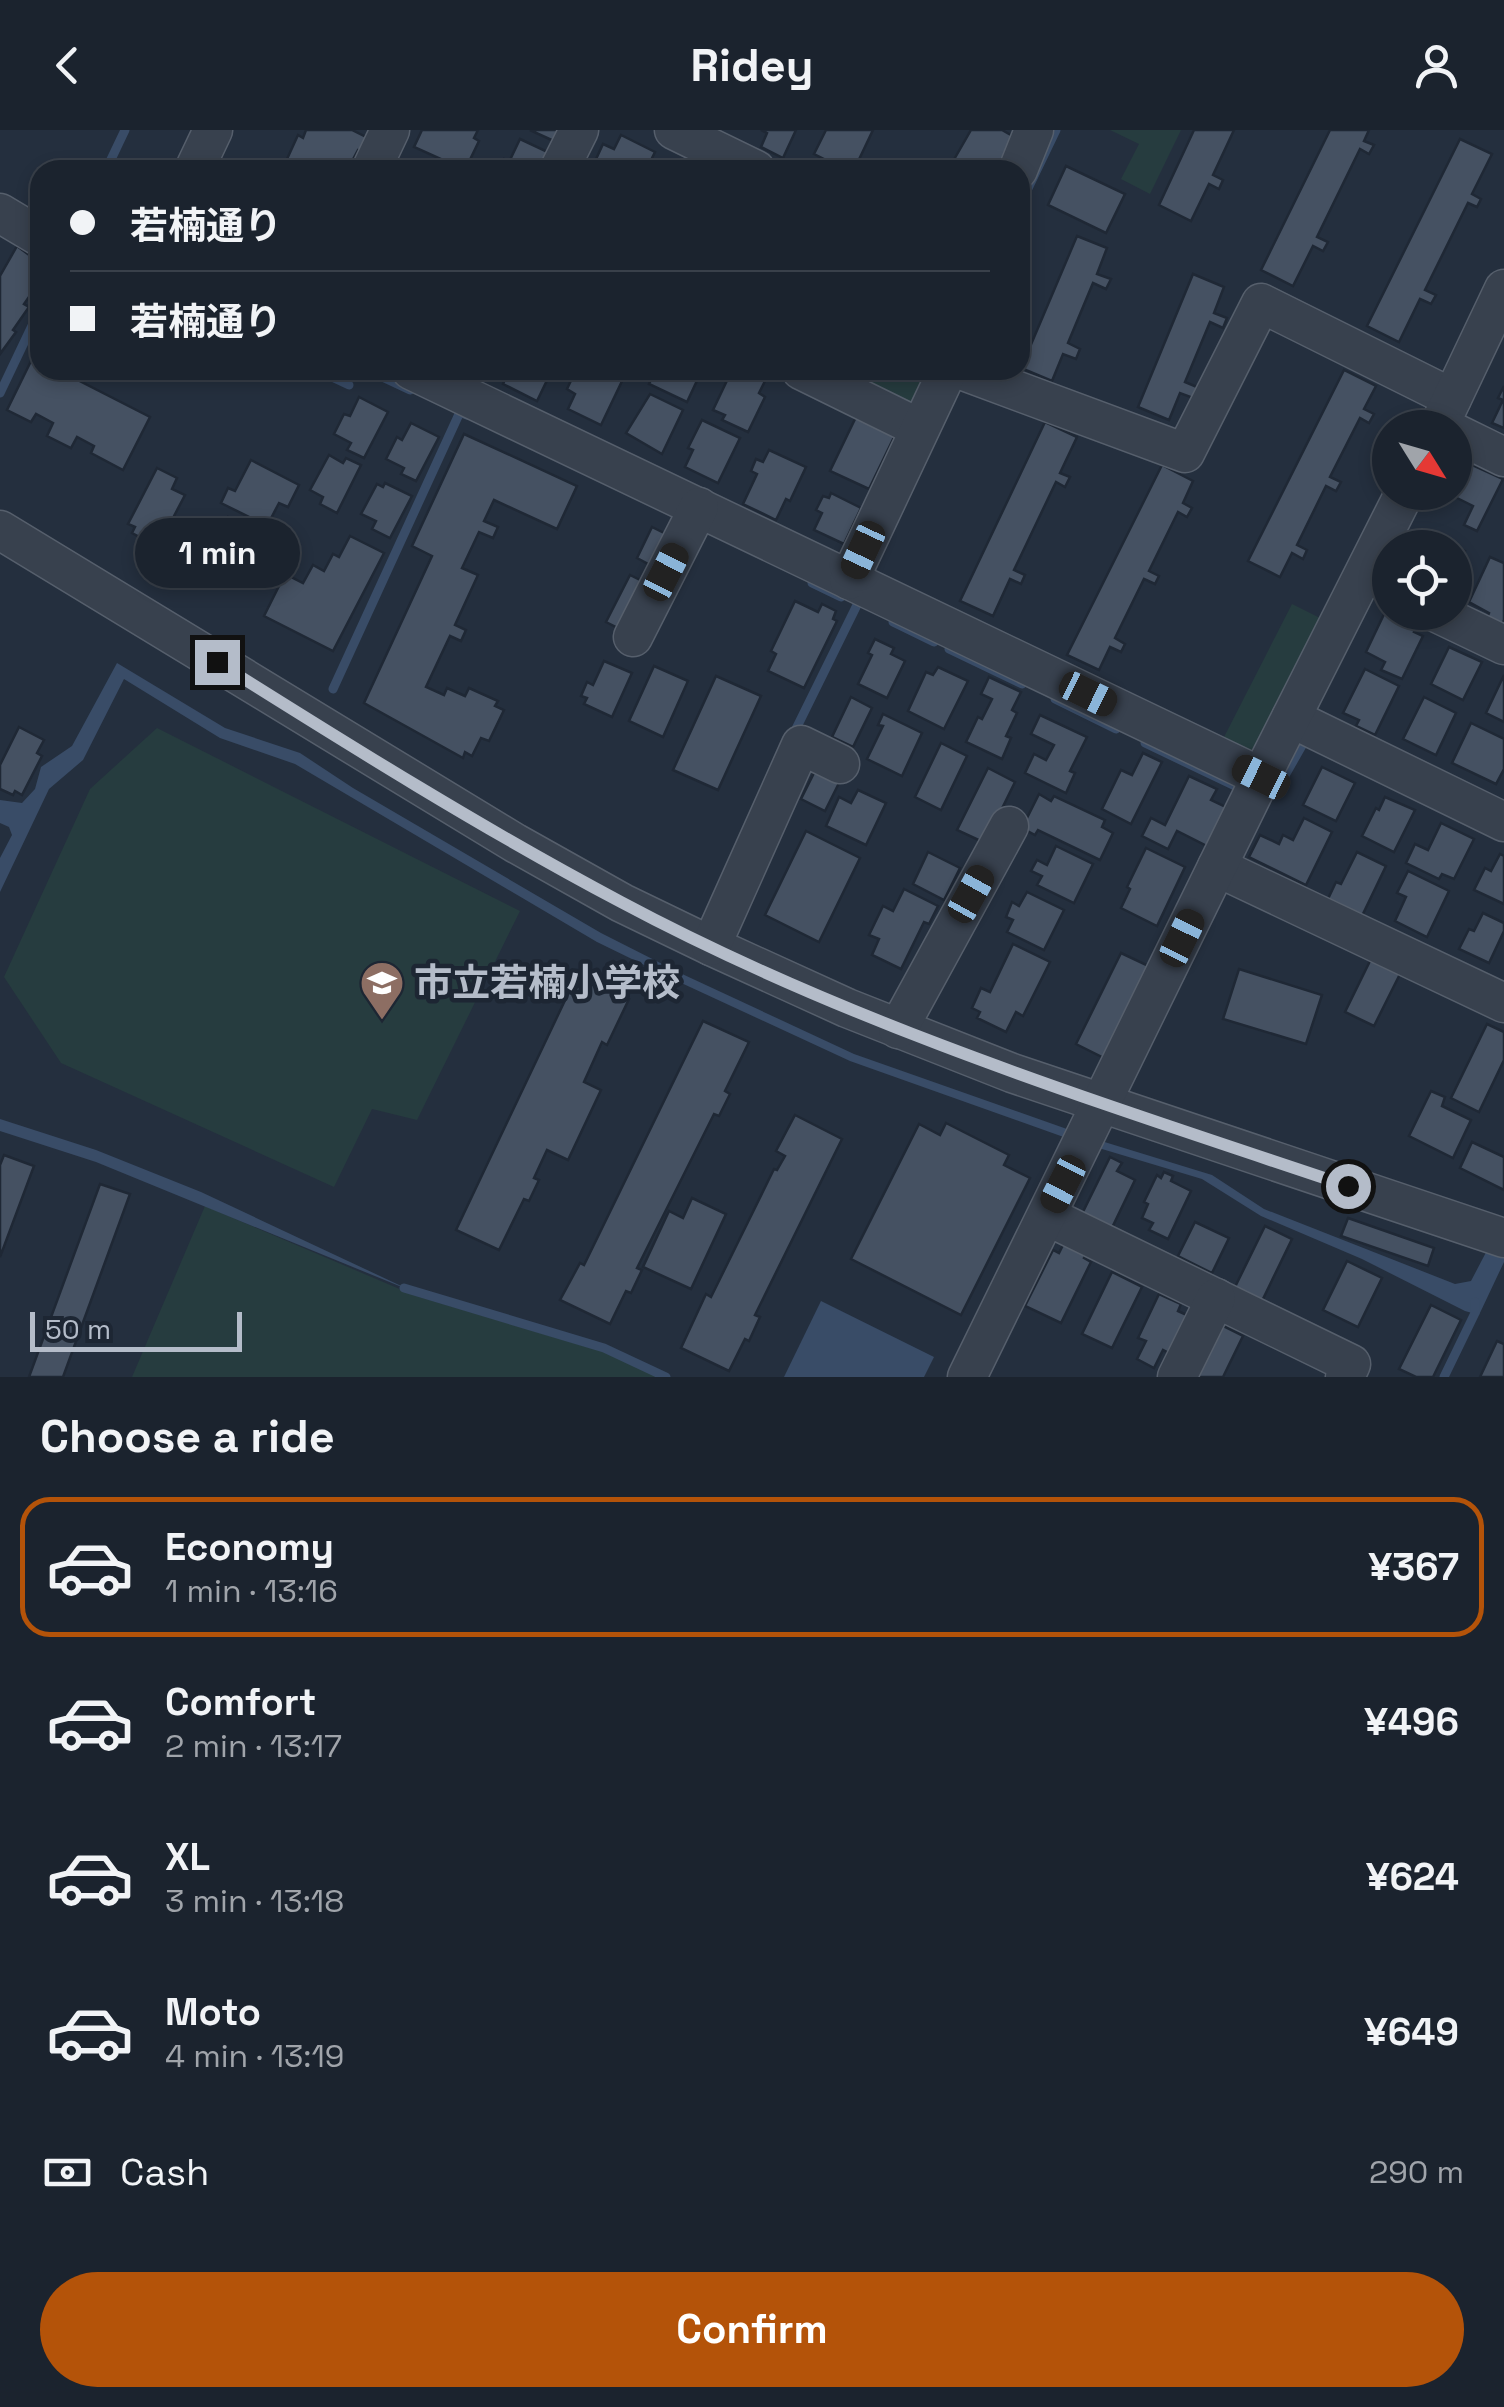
<!DOCTYPE html>
<html lang="en">
<head>
<meta charset="utf-8">
<style>
  body { margin:0; font-family:"Space Grotesk","Noto Sans JP",sans-serif; background:#242b36; color:#f1f3f6; height:100vh; display:flex; flex-direction:column; font-size:38px; white-space:nowrap }
  * { box-sizing:border-box; margin:0 }
  p { font-size:32px; color:#a0a4aa }
  .icon { flex:none; width:55px; height:55px; fill:none; stroke:currentColor; stroke-width:2; stroke-linecap:round; stroke-linejoin:round }
  .map { position:relative; height:1247px; overflow:hidden }
  .panel { display:flex; flex-direction:column; background:#1b232e; flex:1 }
  .panel>* { flex:none }
  .hud { position:absolute; left:30px; top:30px; width:1000px; height:220px; border-radius:30px; box-shadow:0 5px 15px #0003,0 0 0 2px #39404a; display:grid; align-content:center; height:220px; padding:0 40px; background:#1b232e }
  .needle { width:65px; rotate:127deg }
  .tools { position:absolute; left:1372px; top:280px; display:grid; gap:20px }
  .tools a { display:grid; place-items:center; width:100px; height:100px; border-radius:50%; background:#1b232e; box-shadow:0 5px 15px #0003,0 0 0 2px #39404a; font-size:50px }
  .scale { position:absolute; left:30px; bottom:25px; width:212px; box-sizing:border-box; padding-left:10px; border:5px solid #b4bcc9; border-top:0; font-size:28px; line-height:35px; white-space:nowrap; color:#b4bcc9; -webkit-text-stroke:8px #1d2633; paint-order:stroke }
  .end { position:absolute; width:45px; height:45px; margin:-22px; border:12px solid #b4bcc9; background:#111; box-shadow:0 0 0 5px #111 }
  .from { border-radius:50% }
  .bubble { position:absolute; height:70px; border-radius:35px; background:#1b232e; box-shadow:0 5px 15px #0003,0 0 0 2px #39404a; font-size:32px; font-weight:600; line-height:70px; text-align:center }
  .car { position:absolute; width:30px; height:60px; margin:-30px -15px; border-radius:12px; box-shadow:0 0 8px 2px #0007; background:linear-gradient(#222 24%,#8ab4d8 0 40%,#222 0 76%,#8ab4d8 0 86%,#222 0) }
  .hud b { display:flex; align-items:center; gap:35px; height:95px; font-size:38px }
  .hud b+b { border-top:2px solid #39404a }
  .hud i { width:25px; height:25px; background:#f1f3f6 }
  ul { padding:0; list-style:none }
  li { display:flex; align-items:center; gap:30px; height:140px; margin:0 20px 15px; padding:0 20px; border:5px solid transparent; border-radius:30px }
  li div { flex:1 }
  li b { display:block; font-size:38px }
  li em { font-style:normal; font-weight:600 }
  li.on { border-color:#b45309 }
  li>.icon { width:90px; height:90px; stroke-width:1.5 }
  h2 { padding:0 40px; font-size:45px; line-height:120px }
  .pay { display:flex; align-items:center; gap:25px; height:110px; padding:0 40px; font-size:38px }
  .pay p { margin-inline-start:auto }
  .action { display:flex; gap:20px; margin-top:auto; padding:20px 40px }
  .action a { flex:1; height:115px; border-radius:60px; background:#b45309; color:#fff; font-size:40px; font-weight:600; line-height:115px; text-align:center }
  header { display:flex; justify-content:space-between; align-items:center; height:130px; padding:0 40px; background:#1b232e; font-size:45px; font-weight:600 }
  .map>svg:first-child { display:block }
</style>
</head>
<body>
<header><svg class="icon" aria-label="back" viewBox="0 0 24 24"><path d="M15 5l-7 7 7 7"/></svg>Ridey<svg class="icon" aria-label="person" viewBox="0 0 24 24"><circle cx="12" cy="8" r="4"/><path d="M4 21q1-7 8-7t8 7"/></svg></header>
<div class="map">
<svg width="1504" height="1247" viewBox="0 0 1504 1247">
  <rect width="100%" height="100%" fill="#242f3e"/>
  <!-- green -->
  <g fill="#263c3f">
    <polygon points="1110,0 1181,0 1150,64 1121,49 1139,14"/>
    <polygon points="817,240 931,240 917,275 899,278"/>
    <polygon points="1292,474 1320,488 1250,625 1222,611"/>
    <polygon points="157,598 520,781 417,990 372,979 334,1057 61,933 4,847 90,659"/>
    <polygon points="205,1076 416,1166 607,1223 660,1247 132,1247"/>
  </g>
  <!-- water -->
  <g fill="#394c67">
    <polygon points="117,533 225,598 300,623 353,658 601,803 680,843 854,924 1098,1010 1212,1045 1264,1079 1455,1154 1471,1151 1504,1088 1504,1132 1479,1185 1465,1181 1362,1129 1261,1086 1202,1049 1072,1010 850,931 677,851 597,812 295,634 220,608 124,549 83,630 49,659 0,762 0,728 12,705 9,697 0,693 0,670 22,673 35,659 41,637 72,616"/>
    <polygon points="0,989 96,1020 201,1062 414,1162 96,1032 0,1001"/>
    <polygon points="821,1171 934,1227 924,1247 784,1247"/>
  </g>
  <g fill="none" stroke-linecap="round" stroke-linejoin="round">
    <!-- stream -->
    <g stroke="#394c67" stroke-width="9">
      <polyline points="106,40 125,0"/>
      <polyline points="1020,75 1056,0"/>
      <polyline points="317,240 349,255"/>
      <polyline points="378,245 410,260"/>
      <polyline points="478,247 481,240"/>
      <polyline points="0,263 40,179"/>
      <polyline points="812,453 841,467"/>
      <polyline points="893,492 934,512"/>
      <polyline points="949,519 1022,554"/>
      <polyline points="333,559 460,282 467,285"/>
      <polyline points="1055,569 1116,599"/>
      <polyline points="792,607 857,475"/>
      <polyline points="1145,613 1235,656"/>
      <polyline points="1275,663 1304,612"/>
      <polyline points="404,1158 604,1218 666,1247"/>
      <polyline points="1444,1247 1475,1183 1475,1172"/>
    </g>
  </g>
  <!-- building -->
  <g fill="#455162" stroke="#1f2835" stroke-width="2.5">
    <polygon points="306,0 352,0 370,9 364,22 358,20 351,33 345,30 340,40 282,40 298,5 303,8"/>
    <polygon points="422,0 478,0 474,8 479,11 465,40 414,17"/>
    <polygon points="530,0 562,0 556,12"/>
    <polygon points="761,0 796,0 783,28 761,17 767,3"/>
    <polygon points="826,0 873,0 854,40 824,40 828,31 814,24"/>
    <polygon points="971,0 1002,0 1016,8 998,40 948,40"/>
    <polygon points="1194,0 1234,0 1213,45 1223,50 1219,59 1209,54 1191,91 1159,75"/>
    <polygon points="1330,0 1369,0 1364,11 1374,15 1369,24 1360,19 1317,107 1328,112 1323,121 1313,116 1293,156 1261,140"/>
    <polygon points="621,5 655,22 646,40 591,40 603,14 614,19"/>
    <polygon points="520,9 552,24 544,40 498,40 504,29 509,32"/>
    <polygon points="1460,9 1492,24 1472,64 1481,69 1477,77 1468,73 1425,160 1436,165 1431,174 1420,169 1399,212 1367,196"/>
    <polygon points="691,29 713,39 686,40"/>
    <polygon points="425,30 446,40 420,40"/>
    <polygon points="1066,36 1125,64 1106,103 1048,75"/>
    <polygon points="1077,106 1107,118 1097,144 1111,149 1106,159 1093,153 1068,213 1080,219 1076,229 1063,224 1052,251 1021,238"/>
    <polygon points="17,116 40,133 36,146 40,151 24,174 29,177 13,200 16,202 0,224 0,146"/>
    <polygon points="1193,144 1224,157 1214,183 1227,188 1223,198 1210,192 1185,252 1197,257 1193,268 1180,263 1169,290 1138,277"/>
    <polygon points="33,227 40,231 40,240 58,240 150,287 123,340 91,323 94,316 77,307 71,318 47,306 53,293 36,284 31,292 7,280"/>
    <polygon points="509,240 552,240 537,271 503,254"/>
    <polygon points="576,240 605,240 623,249 601,295 568,279 575,264 567,259"/>
    <polygon points="656,240 702,240 687,272 649,254"/>
    <polygon points="732,240 748,240 766,249 759,263 765,267 748,302 722,290 725,285 713,280"/>
    <polygon points="1344,240 1376,256 1364,279 1374,284 1369,293 1360,288 1330,347 1341,352 1336,361 1326,356 1297,415 1307,420 1303,429 1292,423 1280,447 1248,431"/>
    <polygon points="1504,256 1504,298 1492,293 1503,270 1498,268"/>
    <polygon points="650,264 683,280 662,324 626,303"/>
    <polygon points="359,267 388,282 364,328 347,320 351,313 334,304 344,284 350,286"/>
    <polygon points="856,287 895,305 869,359 830,341"/>
    <polygon points="702,290 740,308 718,353 685,337 693,320 688,318"/>
    <polygon points="1045,292 1077,307 1060,343 1070,347 1065,357 1056,352 1014,440 1025,445 1021,454 1010,449 993,486 960,471"/>
    <polygon points="411,293 439,307 416,351 401,344 404,338 386,329 397,307 402,310"/>
    <polygon points="464,304 577,356 557,399 494,370 484,391 498,397 493,408 479,402 462,438 478,445 455,495 466,500 461,511 450,506 426,557 444,565 447,558 465,566 469,558 498,571 495,576 504,580 489,611 481,608 472,626 465,622 463,628 364,573 432,426 412,416"/>
    <polygon points="769,320 806,337 790,371 786,369 776,390 743,374 757,344 751,341 756,329 763,332"/>
    <polygon points="329,325 343,333 346,328 361,335 337,383 320,374 323,367 310,360"/>
    <polygon points="1455,327 1503,349 1477,401 1464,395 1473,376 1445,362 1455,362"/>
    <polygon points="251,330 299,355 288,377 279,373 267,396 221,373 228,358 235,361"/>
    <polygon points="1162,335 1193,351 1183,373 1192,378 1187,387 1178,382 1149,441 1159,446 1155,454 1144,449 1115,508 1125,514 1121,522 1110,517 1099,540 1067,525"/>
    <polygon points="157,338 177,348 172,359 185,365 161,411 150,405 147,411 132,403 135,397 128,394"/>
    <polygon points="385,353 412,366 390,408 372,399 376,391 361,384 377,354 383,357"/>
    <polygon points="831,363 861,378 844,414 814,400 822,383 816,380 823,366 829,368"/>
    <polygon points="228,387 268,407 248,446 208,426"/>
    <polygon points="652,397 670,406 654,437 637,428"/>
    <polygon points="1430,404 1465,421 1455,440 1455,418 1424,418"/>
    <polygon points="350,406 384,423 333,521 264,486 285,444 303,453 313,435 324,441 333,424 339,427"/>
    <polygon points="1490,427 1504,433 1504,490 1501,497 1486,490 1489,483 1469,472"/>
    <polygon points="630,445 646,453 622,500 606,492"/>
    <polygon points="795,471 818,482 822,474 836,481 833,489 837,491 804,558 768,541 776,524 771,521"/>
    <polygon points="1386,480 1417,496 1414,502 1423,506 1402,549 1381,540 1385,532 1366,522"/>
    <polygon points="875,509 894,518 891,524 905,531 887,568 858,554 872,525 868,523"/>
    <polygon points="1449,517 1482,532 1463,570 1431,554"/>
    <polygon points="604,531 632,543 612,587 584,574 587,568 581,566 587,552 593,555"/>
    <polygon points="654,536 688,551 663,607 629,591"/>
    <polygon points="938,537 968,551 944,599 908,581 926,542 933,545"/>
    <polygon points="1365,539 1399,556 1375,605 1356,596 1359,590 1343,583"/>
    <polygon points="1504,545 1504,592 1486,583"/>
    <polygon points="716,546 761,566 718,660 673,640"/>
    <polygon points="989,547 1021,562 1012,580 1017,583 1006,606 1011,608 1002,629 966,612 978,587 982,589 992,569 981,564"/>
    <polygon points="851,567 872,578 853,617 832,607"/>
    <polygon points="1424,567 1456,583 1436,625 1403,609"/>
    <polygon points="883,584 922,603 902,646 867,629 883,596 878,595"/>
    <polygon points="1040,585 1087,607 1070,641 1075,643 1066,663 1025,643 1034,624 1046,630 1054,615 1031,604"/>
    <polygon points="1471,593 1504,609 1504,639 1496,654 1452,633"/>
    <polygon points="19,597 44,610 37,623 42,626 22,665 15,661 13,665 0,659 0,635"/>
    <polygon points="941,613 967,626 941,680 915,667"/>
    <polygon points="1143,623 1162,632 1131,694 1102,679 1121,640 1132,645"/>
    <polygon points="817,637 841,649 825,681 801,669"/>
    <polygon points="1322,637 1355,653 1336,691 1303,675"/>
    <polygon points="988,638 1015,652 985,713 957,700"/>
    <polygon points="1189,646 1217,659 1211,670 1226,677 1207,716 1177,701 1168,719 1142,706 1151,688 1165,695"/>
    <polygon points="858,660 886,673 866,715 826,696 839,667 851,673"/>
    <polygon points="1039,664 1051,671 1054,666 1105,690 1102,697 1113,703 1100,730 1038,700 1035,705 1022,698"/>
    <polygon points="1385,667 1415,680 1394,722 1362,706 1376,678 1379,680"/>
    <polygon points="1304,688 1332,702 1306,755 1249,727 1260,705 1279,714 1283,705 1293,710"/>
    <polygon points="1441,693 1474,709 1454,749 1442,744 1439,749 1406,733 1415,714 1428,720"/>
    <polygon points="806,701 860,728 819,812 765,785"/>
    <polygon points="1056,716 1093,734 1074,773 1037,755 1042,746 1031,741 1037,730 1047,735"/>
    <polygon points="1146,718 1185,737 1157,796 1121,778 1130,759 1127,757"/>
    <polygon points="928,722 960,738 944,770 913,754"/>
    <polygon points="1357,722 1386,736 1361,788 1327,771 1336,752 1341,754"/>
    <polygon points="1500,724 1504,726 1504,774 1474,760 1485,738 1491,741"/>
    <polygon points="1408,741 1449,761 1427,807 1395,791 1406,767 1397,763"/>
    <polygon points="904,759 938,776 929,794 924,792 901,839 872,825 879,809 869,805 883,776 893,781"/>
    <polygon points="1027,762 1064,780 1044,820 1007,802 1013,790 1006,787 1012,772 1019,776"/>
    <polygon points="1483,783 1504,793 1504,801 1489,833 1459,819 1469,799 1474,801"/>
    <polygon points="1013,814 1050,832 1023,886 1016,882 1006,902 977,888 980,882 972,878 981,858 990,862"/>
    <polygon points="1121,823 1155,839 1110,931 1076,914"/>
    <polygon points="1371,829 1400,844 1374,896 1345,882"/>
    <polygon points="1239,839 1322,865 1306,914 1223,889"/>
    <polygon points="577,845 629,869 607,915 602,912 584,952 601,960 568,1030 547,1020 534,1048 539,1050 529,1071 524,1069 499,1120 456,1100"/>
    <polygon points="703,891 749,912 725,961 730,964 719,986 714,984 637,1138 642,1140 631,1163 626,1161 610,1194 560,1170 580,1133 584,1135"/>
    <polygon points="1487,894 1504,902 1504,930 1479,982 1451,968"/>
    <polygon points="1431,961 1445,967 1442,976 1471,990 1453,1028 1409,1006"/>
    <polygon points="795,985 842,1009 755,1185 760,1187 749,1211 745,1209 729,1241 681,1218 706,1164 711,1167 774,1039 777,1040 785,1026 776,1021"/>
    <polygon points="946,993 1009,1025 1004,1035 1030,1048 961,1185 851,1129 919,994 940,1005"/>
    <polygon points="1472,1012 1504,1027 1504,1060 1460,1038"/>
    <polygon points="4,1025 34,1036 0,1127 0,1035"/>
    <polygon points="1110,1027 1122,1033 1117,1041 1135,1050 1108,1106 1078,1092"/>
    <polygon points="1164,1042 1173,1046 1171,1051 1191,1061 1168,1109 1149,1100 1153,1093 1142,1088 1148,1074 1144,1072 1157,1045 1161,1048"/>
    <polygon points="100,1054 130,1064 63,1247 29,1247"/>
    <polygon points="692,1068 726,1084 691,1159 643,1137 669,1081 683,1088"/>
    <polygon points="1348,1088 1434,1118 1428,1136 1341,1106"/>
    <polygon points="1195,1092 1229,1108 1212,1143 1178,1126"/>
    <polygon points="1265,1096 1292,1109 1262,1171 1235,1157"/>
    <polygon points="1064,1113 1086,1123 1084,1128 1091,1132 1061,1193 1025,1176 1053,1120 1059,1123"/>
    <polygon points="1347,1131 1382,1148 1358,1197 1323,1180"/>
    <polygon points="1112,1142 1142,1157 1112,1218 1082,1204"/>
    <polygon points="1159,1164 1181,1174 1178,1181 1189,1186 1171,1224 1163,1220 1154,1238 1137,1229 1146,1211 1138,1208"/>
    <polygon points="1431,1175 1461,1190 1433,1247 1416,1247 1399,1239"/>
    <polygon points="1217,1193 1243,1206 1223,1247 1190,1247"/>
    <polygon points="1497,1211 1504,1214 1504,1247 1480,1247"/>
  </g>
  <g fill="none" stroke-linecap="round" stroke-linejoin="round">
    <defs>
      <g id="minor">
        <polyline points="674,0 756,40"/>
        <polyline points="194,40 213,0"/>
        <polyline points="371,40 390,0"/>
        <polyline points="559,40 579,0"/>
        <polyline points="1018,40 1034,0"/>
        <polyline points="0,83 40,107"/>
        <polyline points="411,240 1261,647"/>
        <polyline points="801,240 919,298"/>
        <polyline points="961,240 1185,323 1261,173 1452,268"/>
        <polyline points="1438,298 1504,159"/>
        <polyline points="1455,303 1504,327"/>
        <polyline points="0,400 515,713 622,773 711,816 847,878 1012,943 1504,1108"/>
        <polyline points="849,450 948,240"/>
        <polyline points="1435,482 1504,515"/>
        <polyline points="633,507 699,377"/>
        <polyline points="1291,588 1504,692"/>
        <polyline points="1217,737 1504,873"/>
        <polyline points="711,816 801,615 840,634"/>
        <polyline points="898,899 1009,696"/>
        <polyline points="1047,1086 1351,1234 1345,1247"/>
        <polyline points="967,1247 1261,647 1405,362"/>
        <polyline points="1177,1247 1216,1168"/>
      </g>
    </defs>
    <!-- minor casing -->
    <use href="#minor" stroke="#565f6c" stroke-width="41"/>
    <!-- minor -->
    <use href="#minor" stroke="#38414e" stroke-width="38"/>
  </g>
  <g fill="none" stroke-linecap="round" stroke-linejoin="round">
    <!-- route -->
    <path stroke="#b4bcc9" stroke-width="12" d="M217 532C349 615 483 699 621 772 851 895 1101 973 1348 1056"/>
  </g>
  <!-- icons -->
  <defs>
    <symbol id="school-pin" viewBox="-11 -11 22 30"><path d="M0 17L-7.5 6A9.5 9.5 0 1 1 7.5 6Z" fill="#8d6e63" stroke="#1d2633"/><path d="M0-5L7-2L0 1L-7-2ZM-4 1L0 2.5L4 1V4Q0 6-4 4Z" fill="#fff"/></symbol>
  </defs>
  <g fill-rule="evenodd">
    <use href="#school-pin" x="357" y="828" width="50" height="68"/>
  </g>
  <g text-anchor="middle" stroke-width="9" stroke-linejoin="round" paint-order="stroke">
    <!-- poi labels -->
    <g font-size="38" font-weight="bold" fill="#b4bcc9" stroke="#1d2633" text-anchor="start">
      <text x="414" y="866">市立若楠小学校</text>
    </g>
  </g>
</svg>
<div class="tools">
<a><svg class="needle" viewBox="-14 -14 28 28"><path d="M0-13l5 13h-10z" fill="#e53935"/><path d="M0 13l5-13h-10z" fill="#a0a4aa"/></svg></a>
<a><svg class="icon" aria-label="locate" viewBox="0 0 24 24"><circle cx="12" cy="12" r="6"/><path d="M12 2v4M12 18v4M2 12h4M18 12h4"/></svg></a>
</div>
<div class="scale">50 m</div>
<i class="end from" style="left:1348px;top:1056px"></i>
<i class="end" style="left:217px;top:532px"></i>
<div class="bubble" style="left:135px;top:388px;width:165px">1 min</div>
<i class="car" style="left:863px;top:420px;rotate:205deg"></i>
<i class="car" style="left:666px;top:442px;rotate:27deg"></i>
<i class="car" style="left:1088px;top:564px;rotate:116deg"></i>
<i class="car" style="left:1261px;top:647px;rotate:296deg"></i>
<i class="car" style="left:971px;top:764px;rotate:29deg"></i>
<i class="car" style="left:1182px;top:808px;rotate:26deg"></i>
<i class="car" style="left:1063px;top:1054px;rotate:207deg"></i>
<div class="hud">
<b><i class="from"></i>若楠通り</b>
<b><i></i>若楠通り</b>
</div>
</div>
<section class="panel">
<h2>Choose a ride</h2>
<ul>
<li class="on"><svg class="icon" aria-label="car" viewBox="0 0 24 24"><path d="M5 17H2v-5l4-1 3-4h7l3 4 3 1v5h-3M9 17h6M6 11h13"/><circle cx="7" cy="17" r="2"/><circle cx="17" cy="17" r="2"/></svg><div><b>Economy</b><p>1 min · 13:16</p></div><em>¥367</em></li>
<li><svg class="icon" aria-label="car" viewBox="0 0 24 24"><path d="M5 17H2v-5l4-1 3-4h7l3 4 3 1v5h-3M9 17h6M6 11h13"/><circle cx="7" cy="17" r="2"/><circle cx="17" cy="17" r="2"/></svg><div><b>Comfort</b><p>2 min · 13:17</p></div><em>¥496</em></li>
<li><svg class="icon" aria-label="car" viewBox="0 0 24 24"><path d="M5 17H2v-5l4-1 3-4h7l3 4 3 1v5h-3M9 17h6M6 11h13"/><circle cx="7" cy="17" r="2"/><circle cx="17" cy="17" r="2"/></svg><div><b>XL</b><p>3 min · 13:18</p></div><em>¥624</em></li>
<li><svg class="icon" aria-label="car" viewBox="0 0 24 24"><path d="M5 17H2v-5l4-1 3-4h7l3 4 3 1v5h-3M9 17h6M6 11h13"/><circle cx="7" cy="17" r="2"/><circle cx="17" cy="17" r="2"/></svg><div><b>Moto</b><p>4 min · 13:19</p></div><em>¥649</em></li>
</ul>
<div class="pay"><svg class="icon" aria-label="cash" viewBox="0 0 24 24"><path d="M3 7h18v10H3z"/><circle cx="12" cy="12" r="2"/></svg>Cash<p>290 m</p></div>
<div class="action"><a>Confirm</a></div>
</section>
</body>
</html>
